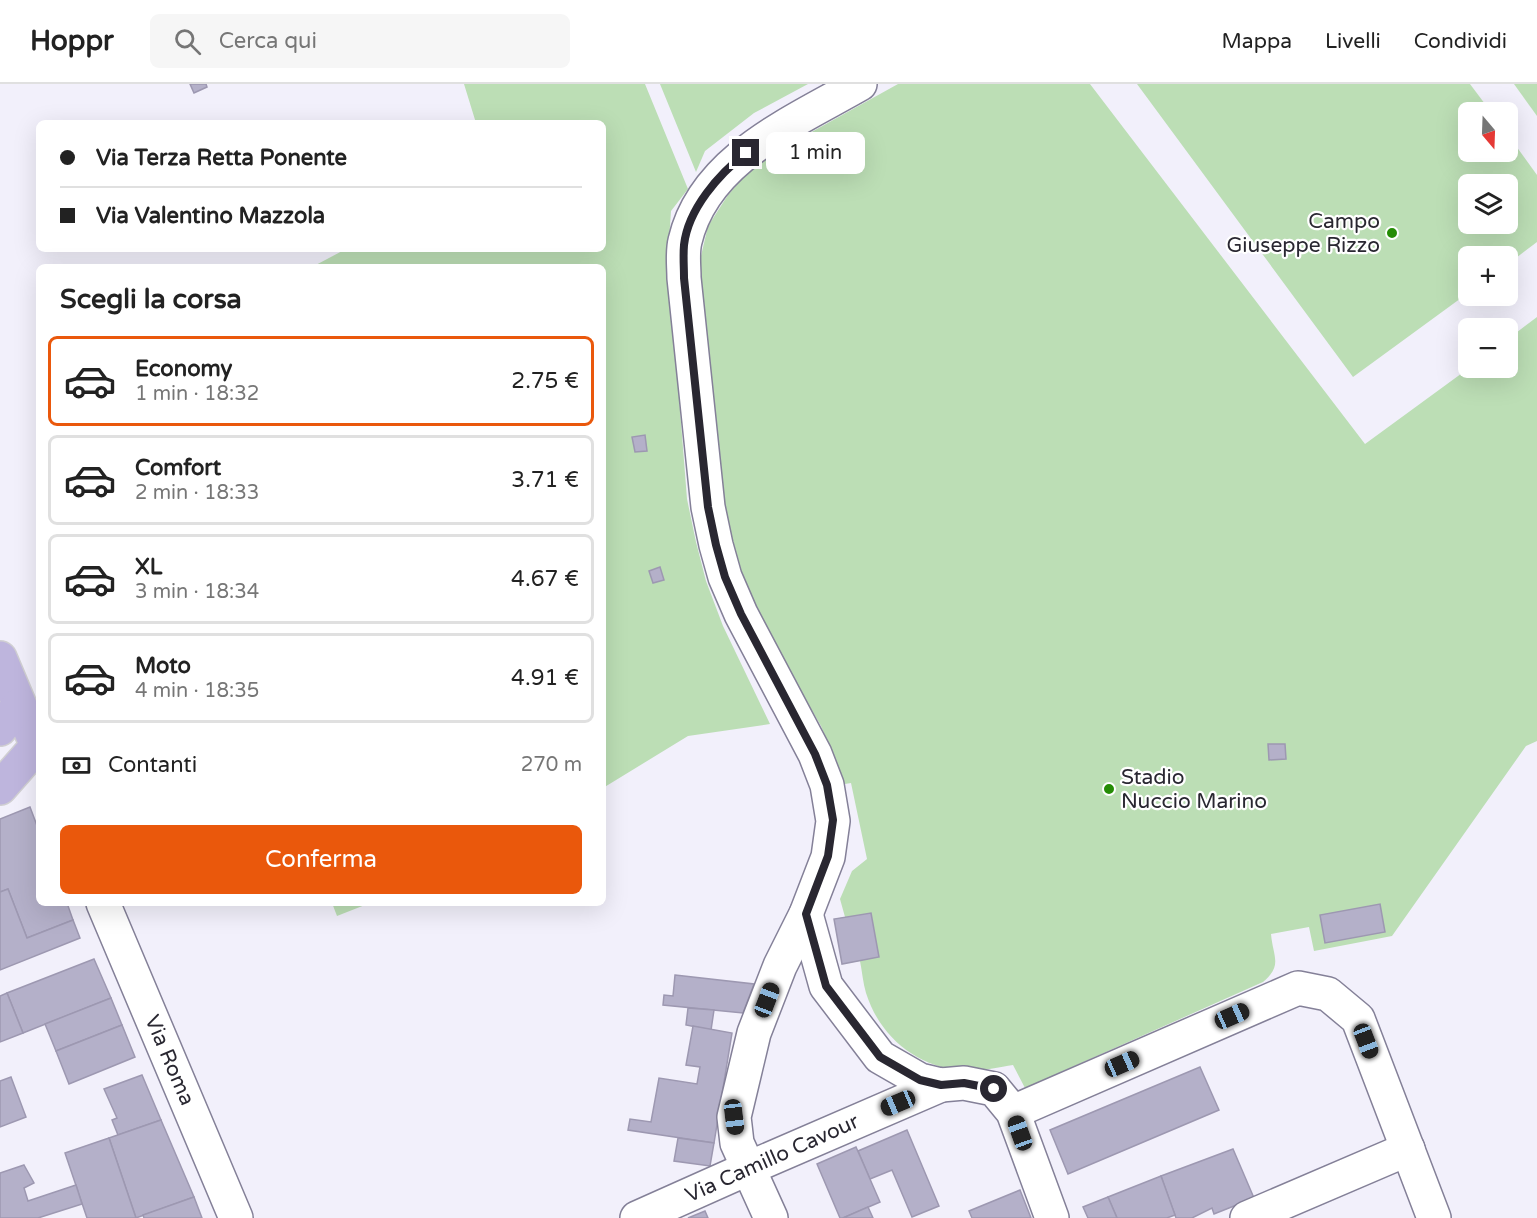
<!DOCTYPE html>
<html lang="it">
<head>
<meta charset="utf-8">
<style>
  body { margin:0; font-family:"Varela Round",sans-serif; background:#f6f6f6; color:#222; height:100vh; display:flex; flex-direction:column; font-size:22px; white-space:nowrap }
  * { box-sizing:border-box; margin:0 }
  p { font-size:20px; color:#767676 }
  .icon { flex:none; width:33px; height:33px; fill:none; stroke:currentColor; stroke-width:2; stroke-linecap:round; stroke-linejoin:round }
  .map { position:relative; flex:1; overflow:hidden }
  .panel { position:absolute; left:36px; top:180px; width:570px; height:642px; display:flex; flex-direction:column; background:#fff; border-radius:9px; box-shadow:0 6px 24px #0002 }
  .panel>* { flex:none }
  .guide { position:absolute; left:36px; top:36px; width:570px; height:132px; border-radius:9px; box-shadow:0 6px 24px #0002; display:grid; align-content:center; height:132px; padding:0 24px; background:#fff }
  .needle { width:39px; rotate:161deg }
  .tools { position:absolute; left:1458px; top:18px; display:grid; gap:12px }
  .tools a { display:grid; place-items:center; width:60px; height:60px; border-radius:9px; background:#fff; box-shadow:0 6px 24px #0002; font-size:30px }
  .end { position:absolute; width:27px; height:27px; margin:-14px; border:8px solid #292731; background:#fff; box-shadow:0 0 0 3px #fff }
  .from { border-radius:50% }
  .bubble { position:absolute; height:42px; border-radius:9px; background:#fff; box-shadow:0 6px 24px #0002; font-size:20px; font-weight:600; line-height:42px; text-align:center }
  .car { position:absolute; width:18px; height:36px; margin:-18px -9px; border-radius:8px; box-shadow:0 0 4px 2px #0007; background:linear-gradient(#222 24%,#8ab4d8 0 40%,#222 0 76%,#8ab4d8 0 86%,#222 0) }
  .guide b { display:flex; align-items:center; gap:21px; height:57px; font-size:22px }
  .guide b+b { border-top:2px solid #e0e0e0 }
  .guide i { width:15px; height:15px; background:#222 }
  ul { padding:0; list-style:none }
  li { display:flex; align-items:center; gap:18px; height:90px; margin:0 12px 9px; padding:0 12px; border:3px solid #e0e0e0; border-radius:9px }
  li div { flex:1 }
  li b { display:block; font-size:22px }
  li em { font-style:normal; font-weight:600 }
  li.current { border-color:#ea580c }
  li>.icon { width:54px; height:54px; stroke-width:1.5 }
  h2 { padding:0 24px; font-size:27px; line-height:72px }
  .pay { display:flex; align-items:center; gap:15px; height:66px; padding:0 24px; font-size:22px }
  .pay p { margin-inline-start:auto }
  .button { display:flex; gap:12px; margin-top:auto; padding:12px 24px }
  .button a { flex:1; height:69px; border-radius:9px; background:#ea580c; color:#fff; font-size:24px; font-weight:600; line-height:69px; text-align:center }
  header { display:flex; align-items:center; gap:36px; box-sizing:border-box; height:84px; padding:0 30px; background:#fff; border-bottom:2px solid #e0e0e0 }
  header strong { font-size:28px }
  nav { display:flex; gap:33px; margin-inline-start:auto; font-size:21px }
  .search { width:420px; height:54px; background:#f6f6f6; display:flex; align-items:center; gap:15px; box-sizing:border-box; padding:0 21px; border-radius:9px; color:#767676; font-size:22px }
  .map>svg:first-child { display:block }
</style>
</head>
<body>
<header>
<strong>Hoppr</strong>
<div class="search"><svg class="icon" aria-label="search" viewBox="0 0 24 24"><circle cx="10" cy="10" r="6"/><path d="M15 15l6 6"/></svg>Cerca qui</div>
<nav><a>Mappa</a><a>Livelli</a><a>Condividi</a></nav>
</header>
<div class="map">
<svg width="1537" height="1134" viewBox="0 0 1537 1134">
  <rect width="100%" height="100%" fill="#f2f0fb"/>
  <!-- green -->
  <g fill="#bcdeb5" fill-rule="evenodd">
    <polygon points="464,0 645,0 688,105 671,127 668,173 687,415 696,458 706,497 723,542 770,640 688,652 603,704 603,183 312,183 346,165 603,165 603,39 476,39"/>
    <polygon points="660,0 808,0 754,29 705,67 696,88"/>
    <path d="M898 0H1090L1365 360 1469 284H1508V255L1537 233V657L1526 662 1392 852 1314 867 1309 843 1271 850C1273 873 1283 881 1263 898L1025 1004 1013 981C999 983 975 989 962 987 916 982 880 953 866 909 863 899 862 887 860 877L842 880 834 835 845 833 840 815 852 787 867 775 851 699 839 701 838 683 821 642 756 530 740 489 728 446 700 201 701 172 708 142 728 111 748 88 781 65Z"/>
    <path d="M1137 0H1470L1491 28H1468V68H1508V51L1537 91V158L1508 180V172H1468V209L1353 293ZM1508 100V140H1468V100Z"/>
    <polygon points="1514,0 1537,0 1537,32"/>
    <polygon points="332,819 370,819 337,832"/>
  </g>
  <!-- building -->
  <g fill="#b4b0c9" stroke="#9d98b1" stroke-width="1.5">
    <polygon points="190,0 206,0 207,3 194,9"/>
    <polygon points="645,351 647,367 635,368 632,353"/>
    <polygon points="660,483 664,496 653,499 649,487"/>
    <polygon points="1268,660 1285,660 1286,675 1269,676"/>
    <polygon points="30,723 39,747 39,819 67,819 73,836 27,854 8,805 0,808 0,735"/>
    <polygon points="8,805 27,854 73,836 80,854 0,886 0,808"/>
    <polygon points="1380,820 1385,848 1325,859 1320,831"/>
    <polygon points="871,829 879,873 842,880 834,835"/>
    <polygon points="94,875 111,914 23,949 7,909"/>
    <polygon points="675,891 754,900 743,929 663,921 664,911 673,912"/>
    <polygon points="7,909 23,949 0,958 0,912"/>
    <polygon points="111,914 122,941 56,967 45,940"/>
    <polygon points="688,924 714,926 711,946 686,941"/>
    <polygon points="122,941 135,973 69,1000 56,967"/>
    <polygon points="693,942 732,949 714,1059 628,1046 630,1035 651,1038 659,994 697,1000 700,983 686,981"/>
    <polygon points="1200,983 1219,1026 1068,1090 1050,1046"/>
    <polygon points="142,991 161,1036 118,1051 112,1036 117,1034 104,1005"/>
    <polygon points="11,993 26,1033 0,1043 0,997"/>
    <polygon points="161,1036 194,1113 136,1134 109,1054"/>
    <polygon points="907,1046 939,1122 912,1133 892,1086 870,1095 858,1067"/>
    <polygon points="109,1054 136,1134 87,1134 65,1069"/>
    <polygon points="678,1054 714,1059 710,1082 674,1077"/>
    <polygon points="856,1063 880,1118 843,1134 840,1134 817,1080"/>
    <polygon points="1233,1065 1254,1114 1214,1130 1212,1124 1192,1134 1176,1134 1161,1092"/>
    <polygon points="24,1081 34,1099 24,1104 28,1117 76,1101 82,1120 38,1134 0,1134 0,1089"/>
    <polygon points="1161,1092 1175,1131 1167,1134 1117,1134 1108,1113"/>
    <polygon points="1020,1106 1031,1134 972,1134 969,1127"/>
    <polygon points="194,1113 202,1134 144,1134 143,1131"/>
    <polygon points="1108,1113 1117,1134 1088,1134 1083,1123"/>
    <polygon points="868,1123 873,1134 843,1134"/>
    <polygon points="705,1127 708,1134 688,1134"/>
  </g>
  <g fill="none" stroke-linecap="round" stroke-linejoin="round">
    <defs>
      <g id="minor">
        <polyline points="103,819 236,1134"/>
        <polyline points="806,830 826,902 880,973 920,996 941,1001 964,999 994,1005 1013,1028 1052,1134"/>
        <polyline points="1013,1028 1298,904 1328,910 1358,935 1434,1134"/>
        <polyline points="637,1134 749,1084 941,1001"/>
        <path d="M771 1134 737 1059 734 1033 754 949 780 882 806 830 828 773 833 737 827 701 815 670 741 530 725 493 716 461 708 423 684 194C684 182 682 169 685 157 704 75 794 38 860 0"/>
        <polyline points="1247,1134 1408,1065"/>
      </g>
      <g id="major">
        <polyline points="0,574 37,662 0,704"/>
        <polyline points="0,645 19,621"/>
      </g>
    </defs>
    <!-- minor casing -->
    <use href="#minor" stroke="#848098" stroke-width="36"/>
    <!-- major casing -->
    <use href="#major" stroke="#d0cfd2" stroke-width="36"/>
    <!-- minor -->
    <use href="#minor" stroke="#fff" stroke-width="33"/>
    <!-- major -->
    <use href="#major" stroke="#beb5dd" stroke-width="33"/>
  </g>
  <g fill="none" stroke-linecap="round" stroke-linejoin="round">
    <!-- route -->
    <path stroke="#292731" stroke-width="8" d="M746 69C719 90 688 125 684 161 683 172 684 183 684 194L708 423 716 461 725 493 741 530 815 670 827 701 833 736 828 772 806 830 826 902 880 973 920 996 941 1001 964 999 994 1005"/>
  </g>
  <!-- markers -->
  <g fill="#258c06" stroke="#fff" stroke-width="2">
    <circle cx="1392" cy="149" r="6"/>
    <circle cx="1109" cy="705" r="6"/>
  </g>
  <g text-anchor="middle" stroke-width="4.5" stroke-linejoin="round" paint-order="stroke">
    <!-- poi labels -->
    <g font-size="21" fill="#292731" stroke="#fff" text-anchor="end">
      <text x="1380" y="144">Campo<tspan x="1380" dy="24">Giuseppe Rizzo</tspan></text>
      <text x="1121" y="700" text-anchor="start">Stadio<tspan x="1121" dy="24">Nuccio Marino</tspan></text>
    </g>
    <!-- street labels -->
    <g font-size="21" fill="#292731" stroke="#fff">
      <text transform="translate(170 976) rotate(67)" y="7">Via Roma</text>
      <text transform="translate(772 1074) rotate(-24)" y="7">Via Camillo Cavour</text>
    </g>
  </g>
</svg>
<div class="tools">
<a><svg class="needle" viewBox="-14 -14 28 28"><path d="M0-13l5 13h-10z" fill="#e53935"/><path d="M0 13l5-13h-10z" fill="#767676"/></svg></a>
<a><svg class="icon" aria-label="layers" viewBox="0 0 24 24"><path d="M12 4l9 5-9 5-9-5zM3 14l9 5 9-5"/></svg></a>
<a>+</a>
<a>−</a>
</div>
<i class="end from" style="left:994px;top:1005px"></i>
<i class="end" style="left:746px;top:69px"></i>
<div class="bubble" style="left:766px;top:48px;width:99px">1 min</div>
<i class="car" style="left:767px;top:916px;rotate:21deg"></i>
<i class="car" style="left:1232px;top:932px;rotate:66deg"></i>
<i class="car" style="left:1366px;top:957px;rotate:159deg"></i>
<i class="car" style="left:1122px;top:980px;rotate:66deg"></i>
<i class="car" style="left:898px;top:1019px;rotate:247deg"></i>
<i class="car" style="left:734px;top:1033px;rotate:173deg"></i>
<i class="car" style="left:1020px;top:1049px;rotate:340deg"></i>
<div class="guide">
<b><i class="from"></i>Via Terza Retta Ponente</b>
<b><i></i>Via Valentino Mazzola</b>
</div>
<section class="panel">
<h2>Scegli la corsa</h2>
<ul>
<li class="current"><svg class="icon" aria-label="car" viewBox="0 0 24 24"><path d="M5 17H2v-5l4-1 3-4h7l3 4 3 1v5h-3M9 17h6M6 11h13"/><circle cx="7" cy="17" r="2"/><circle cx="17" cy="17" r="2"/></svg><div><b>Economy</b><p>1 min · 18:32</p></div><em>2.75 €</em></li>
<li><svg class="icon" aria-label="car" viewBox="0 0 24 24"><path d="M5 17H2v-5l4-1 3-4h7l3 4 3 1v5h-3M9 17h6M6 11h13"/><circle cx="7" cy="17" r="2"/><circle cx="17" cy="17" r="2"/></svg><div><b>Comfort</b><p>2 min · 18:33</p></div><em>3.71 €</em></li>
<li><svg class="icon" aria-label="car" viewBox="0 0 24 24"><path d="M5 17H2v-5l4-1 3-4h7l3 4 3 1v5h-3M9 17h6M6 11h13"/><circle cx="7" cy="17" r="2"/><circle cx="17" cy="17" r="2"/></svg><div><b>XL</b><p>3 min · 18:34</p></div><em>4.67 €</em></li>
<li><svg class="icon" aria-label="car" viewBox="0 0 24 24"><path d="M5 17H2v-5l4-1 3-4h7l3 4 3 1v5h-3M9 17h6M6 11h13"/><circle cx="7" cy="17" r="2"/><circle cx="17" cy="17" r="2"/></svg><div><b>Moto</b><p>4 min · 18:35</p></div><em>4.91 €</em></li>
</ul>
<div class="pay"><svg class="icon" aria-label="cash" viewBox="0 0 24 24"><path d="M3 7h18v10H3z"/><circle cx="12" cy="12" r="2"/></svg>Contanti<p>270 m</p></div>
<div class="button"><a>Conferma</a></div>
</section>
</div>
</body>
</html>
